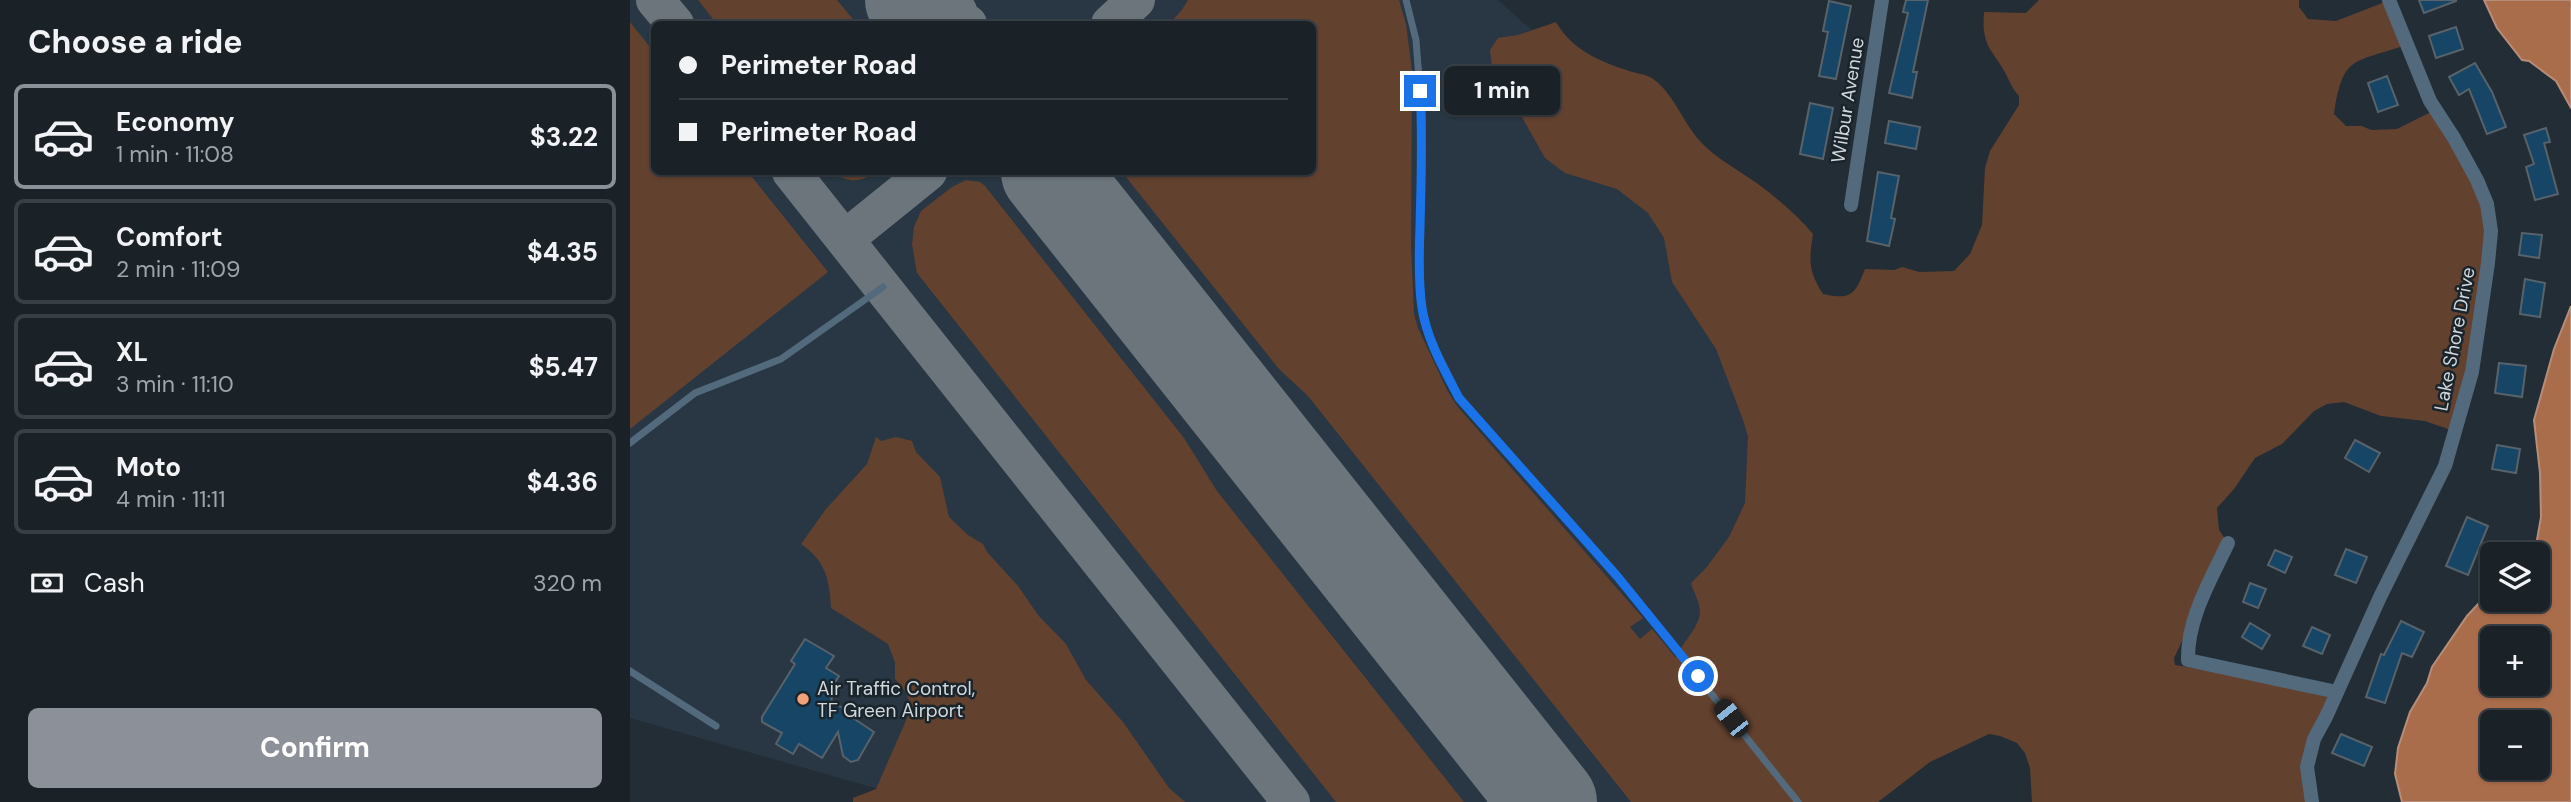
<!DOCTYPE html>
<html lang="en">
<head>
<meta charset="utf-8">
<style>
  body { margin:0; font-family:"DM Sans",sans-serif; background:#272f34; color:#f1f3f6; height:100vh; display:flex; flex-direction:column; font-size:26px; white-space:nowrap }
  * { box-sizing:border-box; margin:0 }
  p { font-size:23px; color:#9fa4a8 }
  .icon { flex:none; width:38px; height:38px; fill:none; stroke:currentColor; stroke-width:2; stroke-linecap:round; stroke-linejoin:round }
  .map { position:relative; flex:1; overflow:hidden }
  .side { display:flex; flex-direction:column; background:#1a2228; width:630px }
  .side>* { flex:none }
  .guide { position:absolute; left:21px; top:21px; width:665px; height:154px; border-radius:10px; box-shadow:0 2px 5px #0004,0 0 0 2px #383f45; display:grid; align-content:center; height:154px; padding:0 28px; background:#1a2228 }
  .controls { position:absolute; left:1850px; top:542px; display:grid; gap:14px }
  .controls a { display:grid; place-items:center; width:70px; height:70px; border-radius:10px; background:#1a2228; box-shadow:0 2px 5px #0004,0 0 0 2px #383f45; font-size:35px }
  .end { position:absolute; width:32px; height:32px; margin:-16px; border:9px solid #1a73e8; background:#fff; box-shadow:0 0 0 4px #fff }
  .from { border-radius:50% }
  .bubble { position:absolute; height:49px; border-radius:10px; background:#1a2228; box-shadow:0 2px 5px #0004,0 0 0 2px #383f45; font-size:23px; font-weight:700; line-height:49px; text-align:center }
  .car { position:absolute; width:21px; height:42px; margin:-21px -10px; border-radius:9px; box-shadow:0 0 5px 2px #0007; background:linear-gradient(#222 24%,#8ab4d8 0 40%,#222 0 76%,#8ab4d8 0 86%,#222 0) }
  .guide b { display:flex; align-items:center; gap:24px; height:66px; font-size:26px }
  .guide b+b { border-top:2px solid #383f45 }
  .guide i { width:18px; height:18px; background:#f1f3f6 }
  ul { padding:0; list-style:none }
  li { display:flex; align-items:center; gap:21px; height:105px; margin:0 14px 10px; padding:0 14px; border:4px solid #383f45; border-radius:10px }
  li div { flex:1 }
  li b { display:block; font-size:26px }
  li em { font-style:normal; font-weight:700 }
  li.current { border-color:#8c9099 }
  li>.icon { width:63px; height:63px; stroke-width:1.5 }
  h2 { padding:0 28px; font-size:32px; line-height:84px }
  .pay { display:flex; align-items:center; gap:18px; height:77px; padding:0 28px; font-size:26px }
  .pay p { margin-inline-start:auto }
  .button { display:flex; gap:14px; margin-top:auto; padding:14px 28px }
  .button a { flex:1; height:80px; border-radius:10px; background:#8c9099; color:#fff; font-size:28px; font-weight:700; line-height:80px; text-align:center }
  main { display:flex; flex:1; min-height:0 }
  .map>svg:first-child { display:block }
</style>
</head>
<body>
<main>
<section class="side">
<h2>Choose a ride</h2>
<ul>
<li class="current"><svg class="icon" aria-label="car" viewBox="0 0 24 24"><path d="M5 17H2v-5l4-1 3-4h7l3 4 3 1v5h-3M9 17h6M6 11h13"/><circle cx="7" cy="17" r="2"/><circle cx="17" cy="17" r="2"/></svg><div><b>Economy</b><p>1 min · 11:08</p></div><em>$3.22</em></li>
<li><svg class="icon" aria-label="car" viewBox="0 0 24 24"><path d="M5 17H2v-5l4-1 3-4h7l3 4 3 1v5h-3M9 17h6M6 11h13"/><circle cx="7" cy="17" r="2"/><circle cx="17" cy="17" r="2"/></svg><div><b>Comfort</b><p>2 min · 11:09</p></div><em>$4.35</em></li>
<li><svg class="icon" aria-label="car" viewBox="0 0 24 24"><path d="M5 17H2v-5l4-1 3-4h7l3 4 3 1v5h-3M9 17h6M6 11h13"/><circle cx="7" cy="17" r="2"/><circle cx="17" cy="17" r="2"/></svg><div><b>XL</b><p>3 min · 11:10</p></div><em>$5.47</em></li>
<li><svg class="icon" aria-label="car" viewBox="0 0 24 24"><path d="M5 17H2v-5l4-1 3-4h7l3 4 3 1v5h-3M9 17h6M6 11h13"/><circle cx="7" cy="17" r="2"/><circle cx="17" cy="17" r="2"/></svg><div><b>Moto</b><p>4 min · 11:11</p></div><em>$4.36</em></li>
</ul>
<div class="pay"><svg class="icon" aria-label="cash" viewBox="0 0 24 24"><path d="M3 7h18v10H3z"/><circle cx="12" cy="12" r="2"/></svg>Cash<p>320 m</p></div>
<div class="button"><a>Confirm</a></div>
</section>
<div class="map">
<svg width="1941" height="802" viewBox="0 0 1941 802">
  <rect width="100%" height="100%" fill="#232d35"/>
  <!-- built -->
  <path fill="#283743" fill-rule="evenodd" d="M0 0H868L922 48 1147 313 1187 802H293L0 718ZM24 24H682V172H24Z"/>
  <!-- green -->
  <g fill="#63412f">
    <polygon points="68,0 207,0 227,24 87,24"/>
    <path d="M558 0H769L776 24 782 71 781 245 784 314 788 328 817 390 827 406 1013 618 1000 627 1010 639 1022 629 1046 658C1051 643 1070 628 1070 611 1070 603 1063 591 1061 583L1076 568 1099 537 1115 503 1118 437 1113 420 1086 349 1042 282 1034 238 1018 213 987 189 935 173 915 158 884 103 867 82 862 67 860 50 868 38 888 35 926 22C942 50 969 61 999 71 1005 73 1014 74 1020 77 1039 88 1050 114 1062 131 1077 154 1106 168 1128 184 1148 199 1167 215 1183 234 1179 260 1178 271 1193 294 1221 300 1225 295 1235 269L1264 270 1272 267 1289 272 1324 271 1340 254 1352 225 1355 168 1360 151 1389 105V96C1383 89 1381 85 1377 76 1363 49 1351 48 1354 12L1396 13 1409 0H1669V7L1678 19 1706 21 1760 0 1773 46C1722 63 1713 56 1704 114L1716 126H1732L1741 130 1767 129 1805 110 1842 167 1861 243 1824 431 1795 421 1751 416 1714 402 1697 404 1684 411 1652 444 1625 458 1604 489 1587 508 1589 530 1598 543 1544 658 1545 665 1705 690 1684 737 1682 802H1402L1400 768 1395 753 1387 743 1370 736 1359 734 1300 762 1248 802H1001L678 396 649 369 492 172H682V24H539L551 11Z"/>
    <polygon points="0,22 24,52 24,172 118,172 198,272 0,429"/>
    <path d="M204 172H246C232 182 218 184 204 172Z"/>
    <polygon points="336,180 350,182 355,186 554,438 587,491 834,802 706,802 287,273 282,244 284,227 291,211 322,187"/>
    <path d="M246 437 251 441 266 437 282 441 286 452 310 477 319 517 338 535 353 544 357 552 388 586 408 615 436 644 456 680 493 722 539 788 555 802H223V798L246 789 281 709C279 697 274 688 265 679V662L258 644 201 608C200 580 195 560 171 544L196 509 237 464Z"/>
  </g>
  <!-- water -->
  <g fill="#aa6d4c" stroke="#b68d78" stroke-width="2" fill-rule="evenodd">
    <polygon points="1854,0 1941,0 1941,108 1926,81 1899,61 1892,60 1867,28"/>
    <path d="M1941 306V802H1772L1765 774 1768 748 1780 712 1797 683 1802 667 1837 616 1862 589V600H1908V555H1893L1907 540 1911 517 1910 473 1904 420 1924 349ZM1862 639H1908V684H1862ZM1862 723H1908V768H1862Z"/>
  </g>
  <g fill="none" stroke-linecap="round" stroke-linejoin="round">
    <!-- taxiway -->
    <g stroke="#6c757c" stroke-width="38">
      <polyline points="25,0 45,24"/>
      <polyline points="299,0 338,24"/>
      <polyline points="480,24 506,0"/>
      <polyline points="161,172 661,802"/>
      <polyline points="402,172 429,184"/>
      <polyline points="215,239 298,172"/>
    </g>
    <!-- runway -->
    <g stroke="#6c757c" stroke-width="96">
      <polyline points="283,0 302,24"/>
      <polyline points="419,172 919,802"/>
    </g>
  </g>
  <!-- building -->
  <g fill="#164565" stroke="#57626b" stroke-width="2">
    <polygon points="1276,0 1298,0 1283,72 1287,72 1282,98 1259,93 1278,13 1273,12"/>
    <polygon points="1789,0 1826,0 1826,1 1794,13"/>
    <polygon points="1199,1 1221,6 1206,79 1189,76 1198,32 1193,31"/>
    <polygon points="1826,27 1833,49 1806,58 1799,36"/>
    <polygon points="1845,63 1862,92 1876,127 1857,134 1839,89 1829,95 1819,77"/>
    <polygon points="1757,76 1768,105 1748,112 1738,83"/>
    <polygon points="1180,103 1203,108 1193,159 1170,154"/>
    <polygon points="1259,121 1290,127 1286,149 1255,143"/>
    <polygon points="1916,128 1920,142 1914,143 1928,194 1905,200 1896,167 1904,164 1894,135"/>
    <polygon points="1248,172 1269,176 1261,218 1265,219 1259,246 1237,241"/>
    <polygon points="1892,233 1912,235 1909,258 1889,255"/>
    <polygon points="1895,279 1915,283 1910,317 1890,314"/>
    <polygon points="1869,363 1896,366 1892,397 1865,393"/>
    <polygon points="1725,440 1750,453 1739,472 1715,458"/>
    <polygon points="1867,445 1890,449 1886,473 1862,469"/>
    <polygon points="1837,517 1858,526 1838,575 1816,566"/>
    <polygon points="1716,549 1737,557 1726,583 1705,575"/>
    <polygon points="1645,550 1662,557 1655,573 1638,565"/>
    <polygon points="1620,583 1636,589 1628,608 1613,602"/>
    <polygon points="1771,621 1794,632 1782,657 1772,653 1755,703 1736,697 1751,654 1754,655"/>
    <polygon points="1620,623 1640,635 1632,649 1612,637"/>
    <polygon points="1682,627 1700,635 1692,654 1673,646"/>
    <polygon points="175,639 204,656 196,668 209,676 197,695 202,698 201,700 215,710 214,712 244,732 228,760 221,762 213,756 208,732 192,758 169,744 163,754 146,744 152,733 132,722 132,717 165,664 161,661"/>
    <polygon points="1711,734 1742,747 1734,766 1702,753"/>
  </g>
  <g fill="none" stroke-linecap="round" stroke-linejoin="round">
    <!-- service -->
    <g stroke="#526a7c" stroke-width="7">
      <polyline points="776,0 786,40 792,117 789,269 792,307 799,336 829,398 987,576 1168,802"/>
      <polyline points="0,443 65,393 151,359 253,287"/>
      <polyline points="0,671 86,726"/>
    </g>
    <!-- minor -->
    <g stroke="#526a7c" stroke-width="14">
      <polyline points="1221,205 1252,0"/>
      <path d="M1598 543C1581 579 1557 619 1558 660L1707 692"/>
    </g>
    <!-- tertiary -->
    <polyline stroke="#526a7c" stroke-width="14" points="1682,802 1677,767 1684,739 1696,717 1750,597 1815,466 1842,372 1858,263 1861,231 1857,204 1847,180 1824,138 1800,101 1759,0"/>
  </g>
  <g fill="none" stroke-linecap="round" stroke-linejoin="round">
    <!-- route -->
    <path stroke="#1a73e8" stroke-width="9" d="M790 91C793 136 791 182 790 227 789 253 788 282 792 308 797 340 814 369 829 398L987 576 1068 676"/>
  </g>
  <!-- markers -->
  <circle fill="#f0a279" stroke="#1a242b" stroke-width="2.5" cx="173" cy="699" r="7"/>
  <g text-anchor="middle" stroke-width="5" stroke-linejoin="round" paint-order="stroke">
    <!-- street labels -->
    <g font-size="19" fill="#d1d8dd" stroke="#1a242b">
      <text transform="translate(1217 100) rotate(-81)" y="7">Wilbur Avenue</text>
      <text transform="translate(1824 339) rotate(-79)" y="7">Lake Shore Drive</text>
    </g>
    <!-- poi labels -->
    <g font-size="19" fill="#d1d8dd" stroke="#1a242b" text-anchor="start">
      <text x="187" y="695">Air Traffic Control,<tspan x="187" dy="22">TF Green Airport</tspan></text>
    </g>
  </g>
</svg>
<div class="controls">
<a><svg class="icon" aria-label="layers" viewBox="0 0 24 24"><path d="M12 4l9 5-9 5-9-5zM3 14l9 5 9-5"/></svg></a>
<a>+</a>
<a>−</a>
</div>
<i class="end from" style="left:1068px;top:676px"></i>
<i class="end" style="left:790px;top:91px"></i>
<div class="bubble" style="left:814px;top:66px;width:116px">1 min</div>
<i class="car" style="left:1101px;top:718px;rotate:322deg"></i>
<div class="guide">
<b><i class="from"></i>Perimeter Road</b>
<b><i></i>Perimeter Road</b>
</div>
</div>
</main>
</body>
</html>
